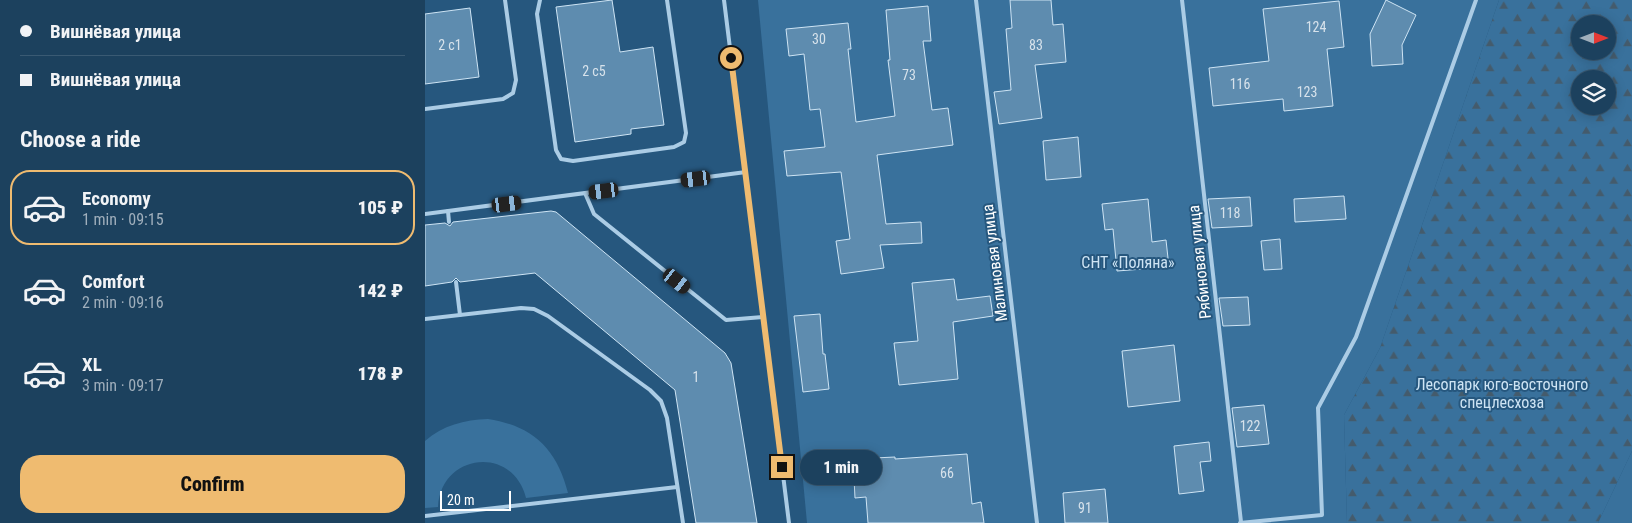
<!DOCTYPE html>
<html lang="en">
<head>
<meta charset="utf-8">
<style>
  body { margin:0; font-family:"Roboto Condensed",sans-serif; background:#294c67; color:#f1f3f6; height:100vh; display:flex; flex-direction:column; font-size:19px; white-space:nowrap }
  * { box-sizing:border-box; margin:0 }
  p { font-size:16px; color:#a0afbc }
  .icon { flex:none; width:28px; height:28px; fill:none; stroke:currentColor; stroke-width:2; stroke-linecap:round; stroke-linejoin:round }
  .map { position:relative; flex:1; overflow:hidden }
  .details { display:flex; flex-direction:column; background:#1c415e; width:425px }
  .details>* { flex:none }
  .hud { display:grid; align-content:center; height:110px; padding:0 20px; background:#1c415e }
  .needle { width:32px; rotate:90deg }
  .controls { position:absolute; left:1146px; top:15px; display:grid; gap:10px }
  .controls a { display:grid; place-items:center; width:45px; height:45px; border-radius:50%; background:#1c415e; box-shadow:0 2px 12px #0003,0 0 0 1px #3a5a73; font-size:25px }
  .scale { position:absolute; left:15px; bottom:12px; width:71px; box-sizing:border-box; padding-left:5px; border:2px solid #fff; border-top:0; font-size:14px; line-height:18px; white-space:nowrap; color:#fff; -webkit-text-stroke:4px #26577e; paint-order:stroke }
  .end { position:absolute; width:22px; height:22px; margin:-11px; border:6px solid #efbb70; background:#111; box-shadow:0 0 0 2px #111 }
  .from { border-radius:50% }
  .bubble { position:absolute; height:35px; border-radius:18px; background:#1c415e; box-shadow:0 2px 12px #0003,0 0 0 1px #3a5a73; font-size:16px; font-weight:800; line-height:35px; text-align:center }
  .car { position:absolute; width:15px; height:30px; margin:-15px -8px; border-radius:6px; box-shadow:0 0 4px 1px #0007; background:linear-gradient(#222 24%,#8ab4d8 0 40%,#222 0 76%,#8ab4d8 0 86%,#222 0) }
  .hud b { display:flex; align-items:center; gap:18px; height:48px; font-size:19px }
  .hud b+b { border-top:1px solid #3a5a73 }
  .hud i { width:12px; height:12px; background:#f1f3f6 }
  ul { padding:0; list-style:none }
  li { display:flex; align-items:center; gap:15px; height:75px; margin:0 10px 8px; padding:0 10px; border:2px solid transparent; border-radius:20px }
  li div { flex:1 }
  li b { display:block; font-size:19px }
  li em { font-style:normal; font-weight:800 }
  li.selected { border-color:#efbb70 }
  li>.icon { width:45px; height:45px; stroke-width:1.5 }
  h2 { padding:0 20px; font-size:22px; line-height:60px }
  .button { display:flex; gap:10px; margin-top:auto; padding:10px 20px }
  .button a { flex:1; height:58px; border-radius:20px; background:#efbb70; color:#111; font-size:20px; font-weight:800; line-height:58px; text-align:center }
  main { display:flex; flex:1; min-height:0 }
  .map>svg:first-child { display:block }
</style>
</head>
<body>
<main>
<section class="details">
<div class="hud">
<b><i class="from"></i>Вишнёвая улица</b>
<b><i></i>Вишнёвая улица</b>
</div>
<h2>Choose a ride</h2>
<ul>
<li class="selected"><svg class="icon" aria-label="car" viewBox="0 0 24 24"><path d="M5 17H2v-5l4-1 3-4h7l3 4 3 1v5h-3M9 17h6M6 11h13"/><circle cx="7" cy="17" r="2"/><circle cx="17" cy="17" r="2"/></svg><div><b>Economy</b><p>1 min · 09:15</p></div><em>105 ₽</em></li>
<li><svg class="icon" aria-label="car" viewBox="0 0 24 24"><path d="M5 17H2v-5l4-1 3-4h7l3 4 3 1v5h-3M9 17h6M6 11h13"/><circle cx="7" cy="17" r="2"/><circle cx="17" cy="17" r="2"/></svg><div><b>Comfort</b><p>2 min · 09:16</p></div><em>142 ₽</em></li>
<li><svg class="icon" aria-label="car" viewBox="0 0 24 24"><path d="M5 17H2v-5l4-1 3-4h7l3 4 3 1v5h-3M9 17h6M6 11h13"/><circle cx="7" cy="17" r="2"/><circle cx="17" cy="17" r="2"/></svg><div><b>XL</b><p>3 min · 09:17</p></div><em>178 ₽</em></li>
</ul>
<div class="button"><a>Confirm</a></div>
</section>
<div class="map">
<svg width="1207" height="523" viewBox="0 0 1207 523">
  <defs>
    <pattern id="forest-firs" width="22" height="20" patternUnits="userSpaceOnUse" patternTransform="scale(1.25)"><rect width="22" height="20" fill="#39719c"/><path d="M5 1l3.5 6h-7zM16 11l3.5 6h-7z" fill="#445b6c"/></pattern>
  </defs>
  <rect width="100%" height="100%" fill="#26577e"/>
  <!-- forest -->
  <path fill="url(#forest-firs)" fill-rule="evenodd" d="M1074 0H1207V451L1173 523H922L919 415 955 348ZM1155 24H1182V51H1155ZM1155 79H1182V106H1155Z"/>
  <!-- green -->
  <g fill="#39719c">
    <polygon points="333,0 1074,0 955,348 919,415 922,523 382,523"/>
    <path d="M63 419C108 426 132 449 143 493L101 498C88 445 16 453 13 507L0 508V441C18 425 39 420 63 419Z"/>
    <polygon points="1207,451 1207,523 1173,523"/>
  </g>
  <!-- building -->
  <g fill="#5e8caf" stroke="#cee4f4">
    <polygon points="187,0 195,52 228,47 239,125 206,129 206,134 150,142 131,7"/>
    <polygon points="585,0 626,0 628,25 638,24 641,62 610,65 617,118 574,124 569,92 586,90 581,29 587,28"/>
    <polygon points="961,0 991,15 977,45 978,64 947,66 945,34"/>
    <polygon points="914,1 919,47 902,49 908,106 859,111 858,99 788,106 784,68 844,61 838,9"/>
    <polygon points="503,6 506,41 498,41 507,110 523,108 528,145 452,155 461,224 496,222 497,243 455,245 459,268 416,274 411,241 425,239 416,172 362,176 359,151 400,147 395,109 385,110 379,54 364,56 361,29 423,23 426,49 423,49 431,122 470,116 463,60 465,60 461,10"/>
    <polygon points="45,8 54,77 0,84 0,14"/>
    <polygon points="653,137 656,177 621,180 618,141"/>
    <polygon points="919,196 921,219 870,222 869,199"/>
    <polygon points="825,197 827,226 787,228 783,199"/>
    <polygon points="723,199 727,242 741,240 744,267 692,271 688,229 680,230 677,204"/>
    <polygon points="126,211 131,212 300,353 306,363 332,523 271,523 250,390 110,273 35,282 31,278 27,282 0,286 0,225 20,223 25,226 28,222"/>
    <polygon points="855,239 857,269 839,270 836,241"/>
    <polygon points="529,279 532,300 565,296 568,316 528,322 533,379 474,385 469,343 493,341 487,283"/>
    <polygon points="823,297 825,325 798,326 794,298"/>
    <polygon points="395,314 398,354 400,354 404,389 378,392 369,316"/>
    <polygon points="749,345 755,401 703,407 697,351"/>
    <polygon points="839,405 844,444 812,447 807,408"/>
    <polygon points="784,442 786,461 775,462 779,491 754,494 749,446"/>
    <polygon points="542,454 547,504 556,502 559,523 443,523 441,497 430,498 428,459 470,457 470,459"/>
    <polygon points="680,489 683,523 640,523 638,493"/>
  </g>
  <g fill="none" stroke-linecap="round" stroke-linejoin="round">
    <!-- service -->
    <g stroke="#abcce5" stroke-width="4">
      <polyline points="115,0 112,14 131,150 136,159 148,161 249,147 259,142 261,133 242,0"/>
      <polyline points="299,0 364,523"/>
      <polyline points="551,0 612,523"/>
      <polyline points="757,0 816,522"/>
      <polyline points="0,109 78,99 88,93 91,80 80,0"/>
      <polyline points="160,193 169,214 301,320 338,317"/>
      <polyline points="23,211 24,222"/>
      <polyline points="0,214 321,172"/>
      <polyline points="31,282 35,315"/>
      <polyline points="0,319 96,308 109,309 123,316 225,390 236,401 242,418 258,523"/>
      <polyline points="0,516 252,487"/>
      <polyline points="815,523 897,515 893,408 931,337 1051,0"/>
    </g>
  </g>
  <g fill="none" stroke-linecap="round" stroke-linejoin="round">
    <!-- route -->
    <polyline stroke="#efbb70" stroke-width="6" points="306,58 357,467"/>
  </g>
  <g text-anchor="middle" stroke-width="4" stroke-linejoin="round" paint-order="stroke">
    <!-- number labels -->
    <g font-size="14" fill="#d7e2eb">
      <text x="891" y="32">124</text>
      <text x="394" y="44">30</text>
      <text x="25" y="50">2 с1</text>
      <text x="611" y="50">83</text>
      <text x="169" y="76">2 с5</text>
      <text x="484" y="80">73</text>
      <text x="815" y="89">116</text>
      <text x="882" y="97">123</text>
      <text x="805" y="218">118</text>
      <text x="271" y="382">1</text>
      <text x="825" y="431">122</text>
      <text x="522" y="478">66</text>
      <text x="660" y="513">91</text>
    </g>
    <!-- park labels -->
    <g font-size="16" fill="#cee4f4" stroke="#26577e">
      <text x="703" y="268">СНТ «Поляна»</text>
      <text x="1077" y="390">Лесопарк юго-восточного<tspan x="1077" dy="18">спецлесхоза</tspan></text>
    </g>
    <!-- street labels -->
    <g font-size="16" fill="#fff" stroke="#26577e">
      <text transform="translate(774 262) rotate(-96)" y="6">Рябиновая улица</text>
      <text transform="translate(569 263) rotate(-97)" y="6">Малиновая улица</text>
    </g>
  </g>
</svg>
<div class="controls">
<a><svg class="needle" viewBox="-14 -14 28 28"><path d="M0-13l5 13h-10z" fill="#e53935"/><path d="M0 13l5-13h-10z" fill="#a0afbc"/></svg></a>
<a><svg class="icon" aria-label="layers" viewBox="0 0 24 24"><path d="M12 4l9 5-9 5-9-5zM3 14l9 5 9-5"/></svg></a>
</div>
<div class="scale">20 m</div>
<i class="end from" style="left:306px;top:58px"></i>
<i class="end" style="left:357px;top:467px"></i>
<div class="bubble" style="left:375px;top:450px;width:82px">1 min</div>
<i class="car" style="left:271px;top:179px;rotate:263deg"></i>
<i class="car" style="left:179px;top:191px;rotate:263deg"></i>
<i class="car" style="left:82px;top:204px;rotate:83deg"></i>
<i class="car" style="left:252px;top:281px;rotate:128deg"></i>
</div>
</main>
</body>
</html>
